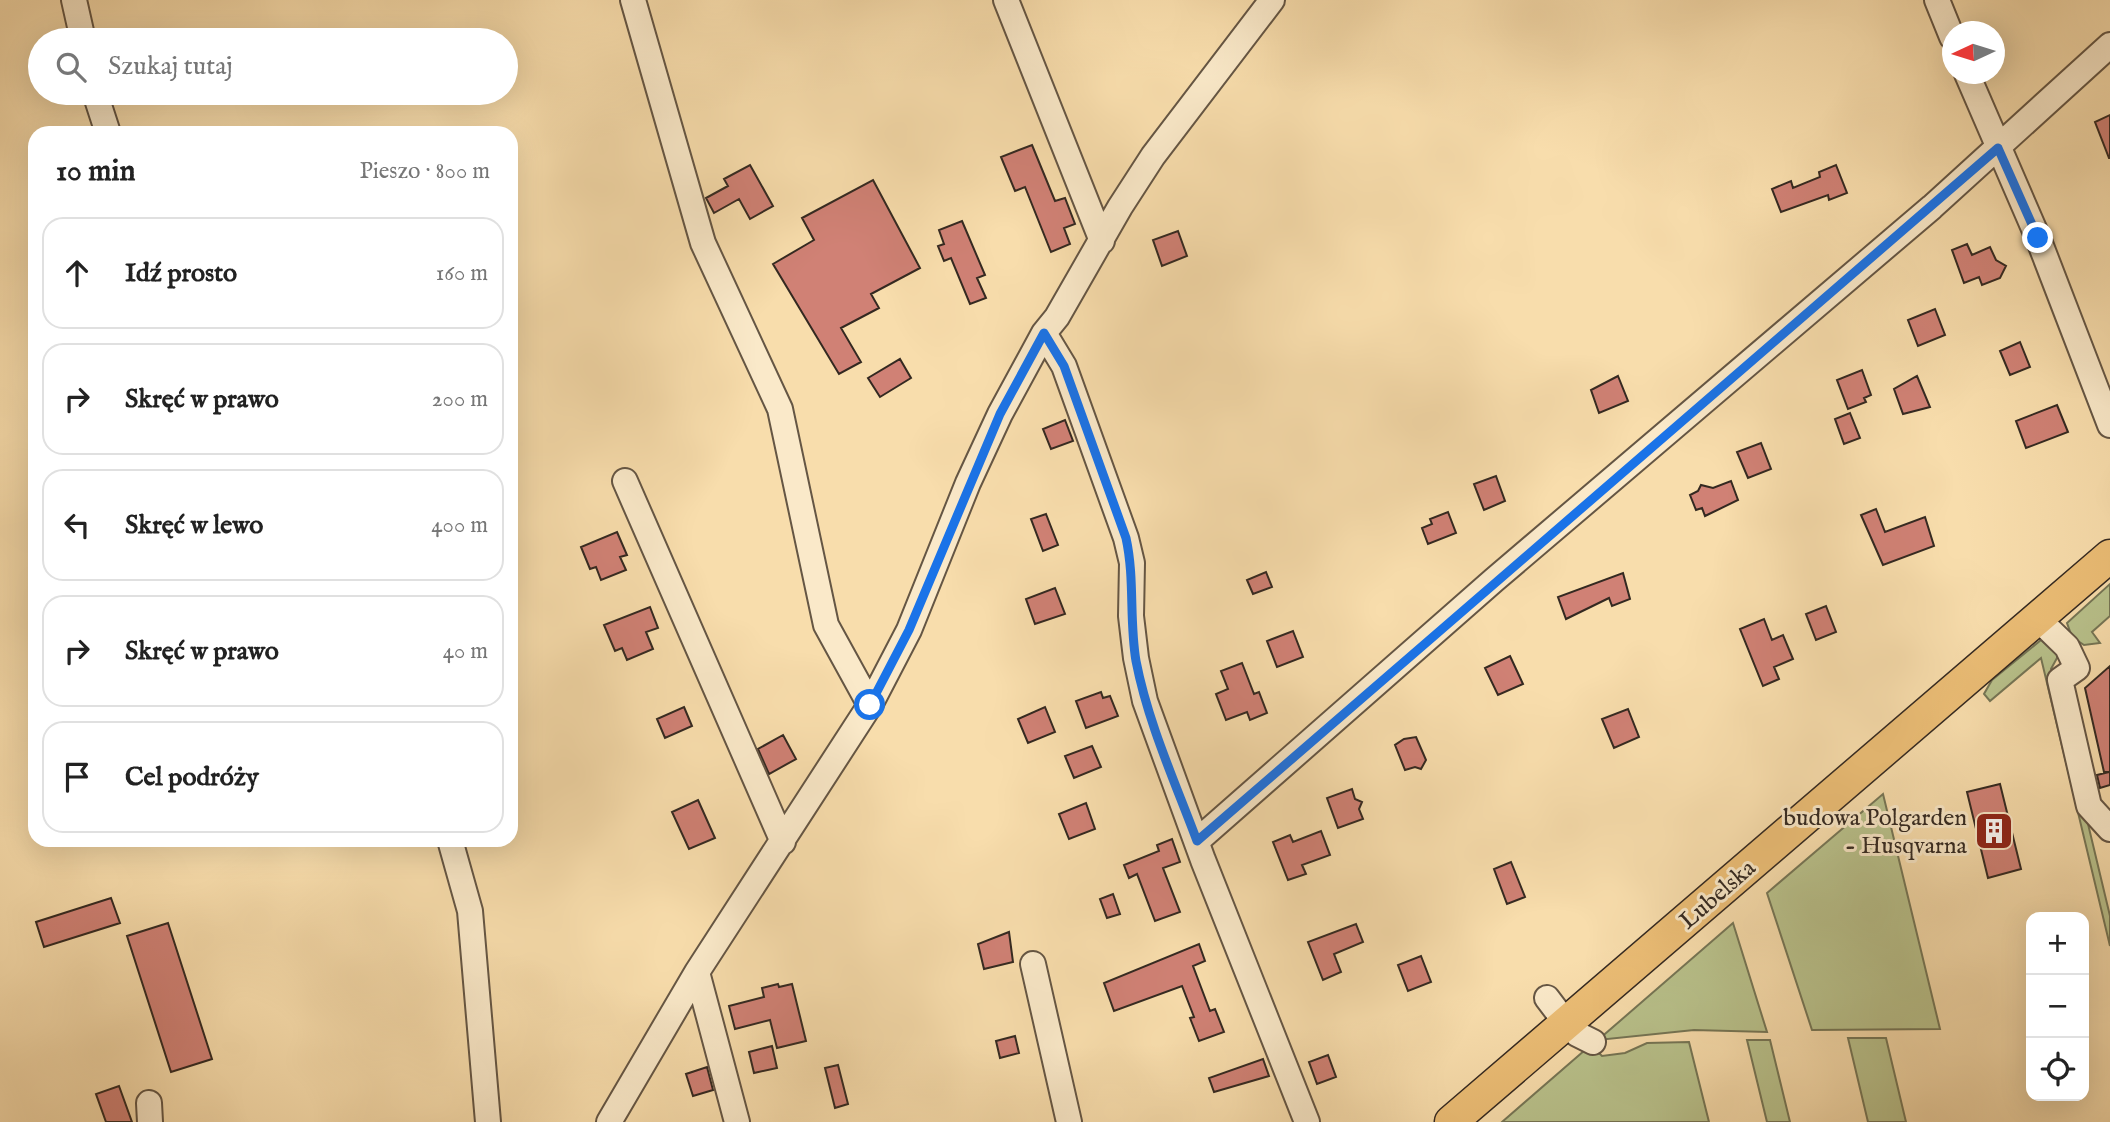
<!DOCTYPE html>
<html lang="pl">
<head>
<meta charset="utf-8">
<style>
	:root { --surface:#fff; --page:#f6f6f6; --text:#222; --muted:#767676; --line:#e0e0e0 }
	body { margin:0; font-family:"IM FELL English",serif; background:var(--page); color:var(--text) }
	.controls { position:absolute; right:21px; bottom:21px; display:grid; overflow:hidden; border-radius:14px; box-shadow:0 7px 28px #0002 }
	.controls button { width:63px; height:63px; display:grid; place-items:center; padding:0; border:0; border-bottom:2px solid var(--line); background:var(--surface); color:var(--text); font:35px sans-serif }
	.compass { position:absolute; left:1942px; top:21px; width:63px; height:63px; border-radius:50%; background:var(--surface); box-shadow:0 7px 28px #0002; rotate:266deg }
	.stop { position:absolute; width:21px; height:21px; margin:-16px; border:5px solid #1a73e8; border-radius:50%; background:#fff }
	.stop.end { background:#1a73e8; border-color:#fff; box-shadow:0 2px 7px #0008 }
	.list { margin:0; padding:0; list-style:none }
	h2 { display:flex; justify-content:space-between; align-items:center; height:91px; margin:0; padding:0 28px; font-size:30px }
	h2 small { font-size:23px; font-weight:400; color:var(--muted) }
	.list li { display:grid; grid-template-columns:46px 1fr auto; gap:21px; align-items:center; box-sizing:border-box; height:112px; margin:0 14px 14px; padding:0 14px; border:2px solid var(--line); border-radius:21px }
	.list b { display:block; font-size:26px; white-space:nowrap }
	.list em { font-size:23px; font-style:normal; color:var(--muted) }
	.icon { flex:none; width:38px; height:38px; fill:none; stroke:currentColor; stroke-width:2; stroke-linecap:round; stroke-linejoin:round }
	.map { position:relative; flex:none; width:2110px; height:1122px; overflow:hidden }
	.search { position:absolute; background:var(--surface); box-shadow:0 7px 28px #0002; left:28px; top:28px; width:490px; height:77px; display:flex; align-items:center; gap:18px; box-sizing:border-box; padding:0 24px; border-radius:38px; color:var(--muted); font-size:26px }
	.panel { position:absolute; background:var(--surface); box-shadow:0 7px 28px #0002; left:28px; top:126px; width:490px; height:721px; border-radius:21px }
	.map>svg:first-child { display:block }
	.green { fill:#b9c28c; stroke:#767656; stroke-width:2 }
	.building { fill:#d08175; stroke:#342921; stroke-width:2 }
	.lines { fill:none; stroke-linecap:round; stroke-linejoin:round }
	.minor-casing { stroke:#655644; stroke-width:28 }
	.major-casing { stroke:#342921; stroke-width:35 }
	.minor { stroke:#fae9c9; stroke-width:24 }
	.major { stroke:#ecbe76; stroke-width:32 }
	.route { stroke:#1a73e8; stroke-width:9 }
	.labels { text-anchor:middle; stroke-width:6; stroke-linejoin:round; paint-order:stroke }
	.poi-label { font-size:24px; fill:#342921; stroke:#fae9c9; text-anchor:end }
	.street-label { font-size:24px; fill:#342921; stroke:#fae9c9 }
</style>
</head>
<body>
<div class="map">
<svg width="2110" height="1122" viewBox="0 0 2110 1122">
	<rect width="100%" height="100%" fill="#f8ddac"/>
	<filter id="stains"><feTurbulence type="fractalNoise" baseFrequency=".00286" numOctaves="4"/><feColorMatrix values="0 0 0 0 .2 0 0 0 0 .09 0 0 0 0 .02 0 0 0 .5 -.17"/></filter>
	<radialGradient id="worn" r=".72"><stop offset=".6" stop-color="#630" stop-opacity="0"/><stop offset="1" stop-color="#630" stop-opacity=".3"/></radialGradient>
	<path class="green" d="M2110,584V616L2092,632L2100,643L2084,645L2072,637L2067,623Z
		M2048,639L2057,648V658L2051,669L2110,916V946L2041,658L1990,701L1984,694L1992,680L2041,640Z
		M1883,794L1940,1029L1812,1030L1767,893Z
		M1733,923L1767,1032L1694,1030L1598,1040Z
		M1848,1038H1886L1906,1122H1868Z
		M1747,1040H1770L1790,1122H1767Z
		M1689,1042L1709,1122H1502L1585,1050H1596L1602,1056L1625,1053L1647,1043Z"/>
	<path class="building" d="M2110,115V158H2109L2095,122Z
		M1032,145L1055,201L1065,198L1075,224L1064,228L1070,244L1051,252L1025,187L1015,191L1001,157Z
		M750,165L773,206L750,219L739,199L714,213L706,198L728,186L724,179Z
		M1836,165L1847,193L1829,200L1828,195L1781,212L1772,189L1791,181L1793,188L1820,177L1819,172Z
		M873,180L920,268L871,294L879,308L841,328L861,362L839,374L773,264L814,240L802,218Z
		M962,221L985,275L977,278L986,298L970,304L951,258L944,261L938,246L944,244L939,230Z
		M1178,231L1187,256L1162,266L1153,240Z
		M1967,244L1972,255L1990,247L1996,260L2006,266L2000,278L1982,285L1979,277L1964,283L1952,250Z
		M1935,309L1945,335L1918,346L1908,320Z
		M2020,342L2030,367L2010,375L2000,351Z
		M900,359L911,378L880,397L868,378Z
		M1862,370L1871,395L1864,398L1866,402L1848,409L1837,380Z
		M1618,376L1628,401L1599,413L1591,390Z
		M1917,376L1930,407L1903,414L1894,389Z
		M2057,405L2068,432L2026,448L2016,421Z
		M1850,413L1860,438L1844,444L1835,419Z
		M1065,420L1073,441L1051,449L1043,429Z
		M1761,443L1771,469L1748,478L1737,452Z
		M1496,476L1505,501L1484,510L1474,484Z
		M1731,481L1738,500L1705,516L1702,508L1696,510L1690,495L1698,491L1701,485L1713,488Z
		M1876,509L1885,532L1925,517L1934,546L1883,565L1861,515Z
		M1448,512L1456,533L1428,544L1422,528L1432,524L1430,519Z
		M1046,514L1058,545L1043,551L1031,519Z
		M617,532L627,555L620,557L626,570L601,580L596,567L590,569L581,547Z
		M1266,572L1272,587L1253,594L1247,580Z
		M1623,573L1630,599L1612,606L1609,598L1566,619L1558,597Z
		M1055,588L1065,614L1035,624L1026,599Z
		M1826,606L1836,632L1816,640L1806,614Z
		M650,607L658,628L646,632L653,649L627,660L622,648L615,651L604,625Z
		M1764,619L1772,640L1783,635L1793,659L1774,667L1779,679L1763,686L1740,629Z
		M1293,631L1303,657L1277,667L1267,641Z
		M1510,656L1523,684L1498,695L1485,668Z
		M1242,663L1254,694L1259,692L1267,713L1250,720L1247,712L1226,720L1216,694L1228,689L1221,671Z
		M2110,666V785L2100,788L2097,775L2109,772H2104L2085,688Z
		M1101,692L1103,698L1110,696L1118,716L1086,728L1076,701Z
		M684,707L692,726L665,738L657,719Z
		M1045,707L1055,732L1028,743L1018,719Z
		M1628,709L1639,737L1614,748L1602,719Z
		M783,735L796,759L769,774L758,749Z
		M1416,737L1426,760L1421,769L1415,767L1405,770L1395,745L1404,739Z
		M1092,746L1101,767L1074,778L1065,756Z
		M2000,784L2021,869L1988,878L1967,792Z
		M1352,789L1355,799L1362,802L1359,809L1363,819L1338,828L1327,798Z
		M698,800L715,838L689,849L672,812Z
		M1086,803L1095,829L1069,839L1059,814Z
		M1321,831L1330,855L1302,865L1306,874L1288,880L1273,842L1290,835L1293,842Z
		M1172,839L1180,862L1163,868L1180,912L1155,921L1137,874L1129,878L1124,865L1159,851L1157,845Z
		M1511,862L1525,897L1507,904L1494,869Z
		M1113,894L1120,914L1107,918L1100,899Z
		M111,898L120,923L44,947L36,922Z
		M168,923L212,1059L171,1072L127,936Z
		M1356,924L1363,942L1334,954L1341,972L1323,980L1308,942Z
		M1009,932L1013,962L984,969L978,944Z
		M1199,944L1205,961L1193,966L1210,1011L1215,1009L1224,1032L1199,1041L1190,1018L1194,1017L1182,986L1114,1011L1104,983Z
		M1421,956L1431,982L1408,991L1398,965Z
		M778,984L779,987L792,984L806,1041L777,1048L770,1020L735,1029L729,1006L764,997L762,988Z
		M1015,1036L1019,1053L1000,1058L996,1041Z
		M772,1046L777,1068L754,1073L749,1052Z
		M1328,1055L1336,1077L1317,1084L1309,1062Z
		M1263,1059L1269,1076L1214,1092L1209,1078Z
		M838,1065L848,1104L835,1108L825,1068Z
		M707,1067L713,1090L693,1096L686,1074Z
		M119,1086L132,1122H106L96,1094Z"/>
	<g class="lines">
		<defs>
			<path id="minor" d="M74,0L83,40
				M633,0L703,243L780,409L826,625L870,705
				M1006,0L1102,241
				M1937,0L1952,37
				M1967,74L2038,238L2110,425
				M95,93L108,133
				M1044,333L1064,366L1126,538L1132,563L1131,616L1136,658L1145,701L1203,860L1307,1122
				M625,481L783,842
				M2037,618L2067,647L2077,668L2060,680L2089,806L2110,829
				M450,840L470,911L488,1122
				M1197,841L1494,580L1932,207L2110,45
				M1033,964L1069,1122
				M697,972L737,1122
				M1547,998L1566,1023
				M1577,1034L1593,1042
				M149,1103L150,1122
				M609,1122L697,972L870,705L909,630L968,483L1000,414L1044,333L1057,317L1120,207L1153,156L1272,0"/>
			<path id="major" d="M1451,1122L2110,556"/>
		</defs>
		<use href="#minor" class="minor-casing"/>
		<use href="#major" class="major-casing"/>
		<use href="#minor" class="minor"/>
		<use href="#major" class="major"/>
	</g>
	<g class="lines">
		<path class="route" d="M870,705L909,630L1000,414L1044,333L1064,366L1126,538C1135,579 1129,620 1136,661C1148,723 1175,782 1197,841L1998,148L2038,238"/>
	</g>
	<defs>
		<symbol id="building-square" viewBox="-11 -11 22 22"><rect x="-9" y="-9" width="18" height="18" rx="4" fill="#8f2418" stroke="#fae9c9"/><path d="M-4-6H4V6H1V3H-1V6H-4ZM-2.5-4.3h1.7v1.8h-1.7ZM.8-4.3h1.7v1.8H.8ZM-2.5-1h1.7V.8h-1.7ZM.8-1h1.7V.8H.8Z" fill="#fff"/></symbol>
	</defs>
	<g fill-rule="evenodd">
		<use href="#building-square" x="1972" y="809" width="44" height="44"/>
	</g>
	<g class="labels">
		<g class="poi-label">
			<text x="1967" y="825">budowa Polgarden<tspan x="1967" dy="28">- Husqvarna</tspan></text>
		</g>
		<g class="street-label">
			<text transform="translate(1717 894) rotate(-41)" y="8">Lubelska</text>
		</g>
	</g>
	<rect width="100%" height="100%" filter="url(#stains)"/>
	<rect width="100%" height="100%" fill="url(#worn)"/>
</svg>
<div class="controls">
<button>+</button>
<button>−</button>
<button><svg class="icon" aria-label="locate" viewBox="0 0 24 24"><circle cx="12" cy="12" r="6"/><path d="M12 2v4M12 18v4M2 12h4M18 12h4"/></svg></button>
</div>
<svg class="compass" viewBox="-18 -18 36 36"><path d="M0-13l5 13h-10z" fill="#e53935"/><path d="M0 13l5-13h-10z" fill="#767676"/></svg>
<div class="stop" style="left:870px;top:705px"></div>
<div class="stop end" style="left:2038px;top:238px"></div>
<div class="search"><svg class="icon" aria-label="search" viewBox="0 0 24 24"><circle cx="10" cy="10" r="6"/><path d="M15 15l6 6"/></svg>Szukaj tutaj</div>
<section class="panel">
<h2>10 min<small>Pieszo · 800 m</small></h2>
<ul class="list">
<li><svg class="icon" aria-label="ahead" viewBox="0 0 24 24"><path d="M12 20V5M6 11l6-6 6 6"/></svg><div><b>Idź prosto</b></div><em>160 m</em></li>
<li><svg class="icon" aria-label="right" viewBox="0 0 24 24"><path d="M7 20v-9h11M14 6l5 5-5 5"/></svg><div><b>Skręć w prawo</b></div><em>200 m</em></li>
<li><svg class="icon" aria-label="left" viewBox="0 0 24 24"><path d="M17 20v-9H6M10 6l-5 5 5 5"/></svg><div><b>Skręć w lewo</b></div><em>400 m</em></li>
<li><svg class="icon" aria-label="right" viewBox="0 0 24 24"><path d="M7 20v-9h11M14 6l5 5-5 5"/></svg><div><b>Skręć w prawo</b></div><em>40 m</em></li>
<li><svg class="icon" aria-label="arrive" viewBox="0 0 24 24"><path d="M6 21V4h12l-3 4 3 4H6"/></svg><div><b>Cel podróży</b></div></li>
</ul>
</section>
</div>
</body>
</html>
